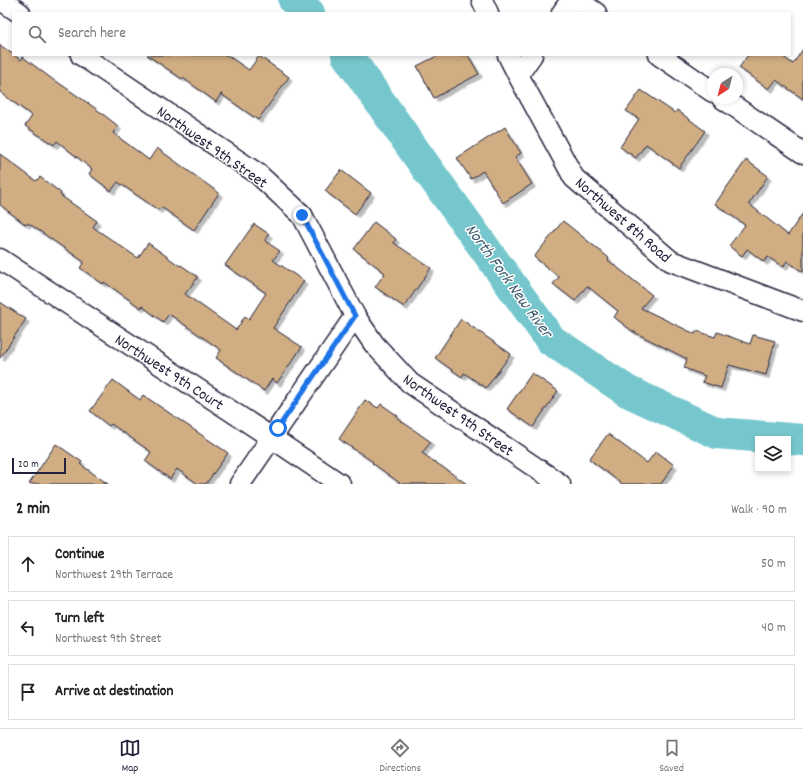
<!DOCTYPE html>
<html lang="en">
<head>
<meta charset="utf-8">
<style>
	:root { --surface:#fff; --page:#f2f2f2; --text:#222; --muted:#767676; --line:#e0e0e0; --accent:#22223b }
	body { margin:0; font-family:Dekko,sans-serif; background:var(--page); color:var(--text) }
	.controls { position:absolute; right:12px; bottom:12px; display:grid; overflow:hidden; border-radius:0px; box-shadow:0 2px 6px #0003 }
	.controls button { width:36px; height:36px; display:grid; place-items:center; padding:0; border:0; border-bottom:1px solid var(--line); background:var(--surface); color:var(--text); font:20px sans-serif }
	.compass { position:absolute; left:707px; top:68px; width:36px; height:36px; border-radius:50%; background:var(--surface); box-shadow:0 2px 6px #0003; rotate:216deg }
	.scale { position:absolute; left:12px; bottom:10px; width:54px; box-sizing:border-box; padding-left:4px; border:2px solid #22223b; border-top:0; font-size:11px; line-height:14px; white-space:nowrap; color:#22223b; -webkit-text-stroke:3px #fff; paint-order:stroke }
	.stop { position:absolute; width:12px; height:12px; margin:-9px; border:3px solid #1a73e8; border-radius:50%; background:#fff }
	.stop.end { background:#1a73e8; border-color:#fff; box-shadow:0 1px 4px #0008 }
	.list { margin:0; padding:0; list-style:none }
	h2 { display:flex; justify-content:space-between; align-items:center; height:52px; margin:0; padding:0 16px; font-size:17px }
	h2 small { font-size:13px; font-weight:400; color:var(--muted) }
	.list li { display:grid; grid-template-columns:26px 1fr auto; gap:12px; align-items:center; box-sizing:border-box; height:56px; margin:0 8px 8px; padding:0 8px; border:1px solid var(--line); border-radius:0px }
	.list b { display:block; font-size:15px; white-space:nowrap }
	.list p { margin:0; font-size:13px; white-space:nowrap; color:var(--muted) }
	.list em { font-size:13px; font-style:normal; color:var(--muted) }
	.icon { flex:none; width:22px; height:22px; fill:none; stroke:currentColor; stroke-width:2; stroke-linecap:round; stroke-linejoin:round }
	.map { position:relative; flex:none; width:803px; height:484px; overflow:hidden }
	.search { position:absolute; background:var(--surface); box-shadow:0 2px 6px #0003; left:12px; right:12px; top:12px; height:44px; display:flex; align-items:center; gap:10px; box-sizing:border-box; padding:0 14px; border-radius:0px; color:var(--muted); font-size:15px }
	.sheet { height:244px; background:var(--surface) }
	nav { display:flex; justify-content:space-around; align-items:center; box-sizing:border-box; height:56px; border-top:1px solid var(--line); background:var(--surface); font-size:11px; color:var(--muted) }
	nav a { display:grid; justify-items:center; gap:2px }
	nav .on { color:var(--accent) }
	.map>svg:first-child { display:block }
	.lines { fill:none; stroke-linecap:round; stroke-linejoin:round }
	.river { stroke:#76c7cd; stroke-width:32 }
	.building { fill:#d1ad83; stroke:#22223b; filter:url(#shadow) }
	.minor-casing { stroke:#22223b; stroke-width:23 }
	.minor { stroke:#fff; stroke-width:20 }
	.route { stroke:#1a73e8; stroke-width:5 }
	.labels { text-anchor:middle; stroke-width:3; stroke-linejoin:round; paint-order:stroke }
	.street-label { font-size:16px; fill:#22223b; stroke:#fff }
	.water-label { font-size:17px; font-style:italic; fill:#3f5c6e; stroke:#fff }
</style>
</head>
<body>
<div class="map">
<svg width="803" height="484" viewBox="0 0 803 484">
	<defs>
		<filter id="shadow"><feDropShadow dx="3.5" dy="3.5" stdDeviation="0" flood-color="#0004"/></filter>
	</defs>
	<rect width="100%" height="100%" fill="#fff"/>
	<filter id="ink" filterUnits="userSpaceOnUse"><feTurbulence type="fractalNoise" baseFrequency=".025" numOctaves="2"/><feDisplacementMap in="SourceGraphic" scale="8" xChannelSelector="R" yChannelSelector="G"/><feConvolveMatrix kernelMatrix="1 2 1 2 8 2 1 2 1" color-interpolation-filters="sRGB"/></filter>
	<g filter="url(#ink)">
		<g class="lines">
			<path class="river" d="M294,0L309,13
				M347,55L428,170L551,340L627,391L717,433L803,440"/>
		</g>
		<path class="building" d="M0,45L21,60L23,57L56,82V81L95,108L118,126L113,133L149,160L157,148L219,193L194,230L161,207L158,210L118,182L111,191L89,174L92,169L57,141L54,145L25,126L32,116L0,92Z
			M803,49V99L776,80L769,89L739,68L748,55H781L793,64Z
			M147,55H227L249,70L259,56L289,77L258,120L221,94L216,102L183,78L182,79Z
			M439,55H468L479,74L434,98L417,66Z
			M641,90L675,113L677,110L705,131L679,168L646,144L636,158L620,147L639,119L626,111Z
			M505,127L521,153L515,157L532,184L503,203L483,171L471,179L457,158Z
			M0,154L36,181L40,177L61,193L60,195L97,221L93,227L138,258L148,243L180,266L181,265L198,277L185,294L236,330L245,316L249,319L266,293L225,265L254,224L269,234L265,241L280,251L273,260L304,281L273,328L302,347L277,383L272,379L264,391L216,358L221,350L169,314L163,322L142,306L141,308L104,282L103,284L80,268L84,262L28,223L26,225L0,205Z
			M746,160L768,176L749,204L788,235L803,213V272L787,261L783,267L768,257L764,262L747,249L742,256L729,246L745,225L715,204Z
			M341,170L371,193L355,214L325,191Z
			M563,221L609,258L608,260L652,295L641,308L695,334L697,331L715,337L717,332L750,344L753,335L775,341L766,375L729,365L721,388L702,382L705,376L684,368L687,359L632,331L614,317L618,311L587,286L575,301L553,284L559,277L534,257Z
			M374,222L396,239L394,243L431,268L404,307L375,287L385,273L354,249Z
			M0,302L26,319L0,358Z
			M461,319L511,354L486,388L464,373L462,377L435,358Z
			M532,373L558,391L533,427L507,409Z
			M113,380L140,400L143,395L228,453L206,484H198L177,469L170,479L145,461L151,452L111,424L109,426L90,411Z
			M365,400L378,408L381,404L398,416L397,418L431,442L422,453L467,484H401L372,463L373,462L339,439Z
			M608,434L647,463L656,451L674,465L661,484H622L589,459Z
			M56,444L82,462L80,464L108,484H29Z"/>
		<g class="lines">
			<defs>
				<path id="minor" d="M1,0L20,13
					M482,0L488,13
					M577,0L596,13
					M562,13L571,0
					M81,55L258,174L302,215L355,316L374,344L410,383L560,484
					M508,55L518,75L574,178L671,261L803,311
					M659,55L713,92
					M518,75L532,55
					M722,98L803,153
					M0,259L272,438L340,484
					M240,484L355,316"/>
			</defs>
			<use href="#minor" class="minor-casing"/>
			<use href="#minor" class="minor"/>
		</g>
	</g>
	<g class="lines" filter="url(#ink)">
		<path class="route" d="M278,428L355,316L302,215"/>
	</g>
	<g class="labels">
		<g class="street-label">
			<text transform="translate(213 146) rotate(35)" y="6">Northwest 9th Street</text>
			<text transform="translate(624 219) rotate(41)" y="6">Northwest 8th Road</text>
			<text transform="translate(170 371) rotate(33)" y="6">Northwest 9th Court</text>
			<text transform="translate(459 414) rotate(35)" y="6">Northwest 9th Street</text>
		</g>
		<g class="water-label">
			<text transform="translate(510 280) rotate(54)" y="6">North Fork New River</text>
		</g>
	</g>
</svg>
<div class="controls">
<button><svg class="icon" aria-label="layers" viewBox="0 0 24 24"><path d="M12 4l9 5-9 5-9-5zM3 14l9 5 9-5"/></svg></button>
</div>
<svg class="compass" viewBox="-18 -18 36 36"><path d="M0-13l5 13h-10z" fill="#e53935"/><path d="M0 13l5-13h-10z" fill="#767676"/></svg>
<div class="scale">20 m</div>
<div class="stop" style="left:278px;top:428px"></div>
<div class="stop end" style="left:302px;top:215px"></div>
<div class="search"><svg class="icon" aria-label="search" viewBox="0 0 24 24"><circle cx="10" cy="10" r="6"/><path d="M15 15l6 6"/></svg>Search here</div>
</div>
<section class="sheet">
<h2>2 min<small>Walk · 90 m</small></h2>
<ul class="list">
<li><svg class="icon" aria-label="ahead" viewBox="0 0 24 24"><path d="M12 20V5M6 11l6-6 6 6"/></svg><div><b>Continue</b><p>Northwest 29th Terrace</p></div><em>50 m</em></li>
<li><svg class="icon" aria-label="left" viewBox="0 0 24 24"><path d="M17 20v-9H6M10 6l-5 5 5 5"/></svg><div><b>Turn left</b><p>Northwest 9th Street</p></div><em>40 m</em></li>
<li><svg class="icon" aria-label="arrive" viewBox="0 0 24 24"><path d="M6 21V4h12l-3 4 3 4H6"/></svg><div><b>Arrive at destination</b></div></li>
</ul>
</section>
<nav>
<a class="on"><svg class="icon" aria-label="map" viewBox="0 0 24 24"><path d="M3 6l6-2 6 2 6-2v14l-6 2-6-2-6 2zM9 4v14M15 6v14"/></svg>Map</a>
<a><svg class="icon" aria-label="directions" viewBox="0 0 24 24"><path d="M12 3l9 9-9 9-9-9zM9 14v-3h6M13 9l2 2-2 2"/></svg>Directions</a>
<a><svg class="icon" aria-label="saved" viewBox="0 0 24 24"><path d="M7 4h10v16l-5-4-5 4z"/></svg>Saved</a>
</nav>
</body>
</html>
